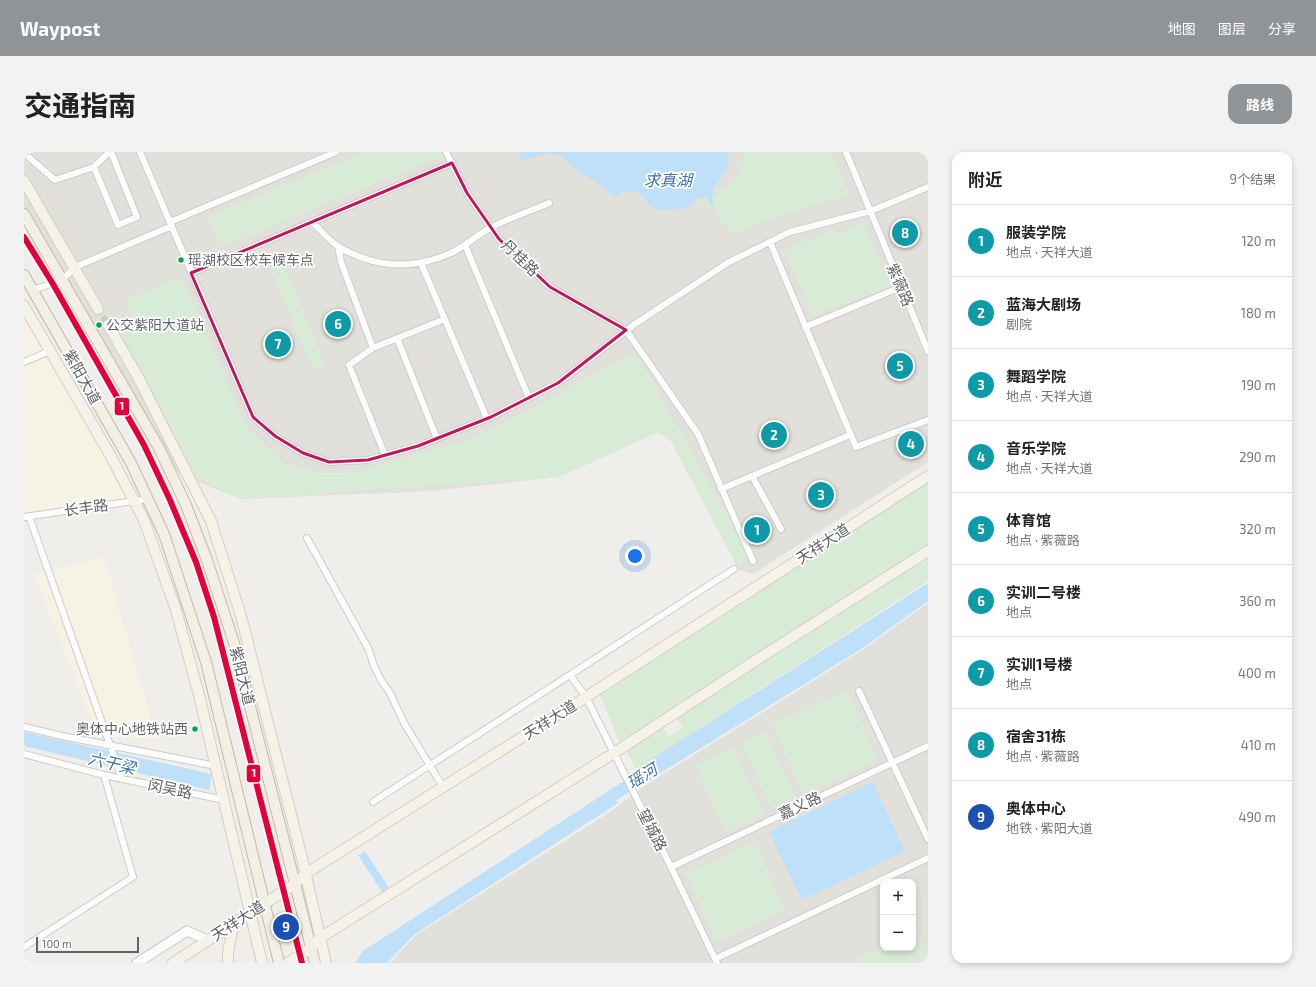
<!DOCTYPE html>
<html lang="zh">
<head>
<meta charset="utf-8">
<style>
	:root { --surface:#fff; --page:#f2f2f2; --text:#222; --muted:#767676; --line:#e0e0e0; --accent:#919496 }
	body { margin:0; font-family:"Exo 2","Noto Sans SC",sans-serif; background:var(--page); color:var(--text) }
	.controls { position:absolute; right:12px; bottom:12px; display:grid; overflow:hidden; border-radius:8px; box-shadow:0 2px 6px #0003 }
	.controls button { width:36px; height:36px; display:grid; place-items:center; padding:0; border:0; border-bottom:1px solid var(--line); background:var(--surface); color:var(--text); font:20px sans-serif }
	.scale { position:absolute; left:12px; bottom:10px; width:103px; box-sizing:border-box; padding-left:4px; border:2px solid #5f6368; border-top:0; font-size:11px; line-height:14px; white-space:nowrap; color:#5f6368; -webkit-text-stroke:3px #fff; paint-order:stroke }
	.you { position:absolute; left:611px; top:404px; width:14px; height:14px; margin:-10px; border:3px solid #fff; border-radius:50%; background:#1a73e8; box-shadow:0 0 0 6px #1a73e833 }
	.badge { display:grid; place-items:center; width:26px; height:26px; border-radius:50%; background:var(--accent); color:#fff; font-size:13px; font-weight:700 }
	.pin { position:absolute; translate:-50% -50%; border:2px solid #fff; box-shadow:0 1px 4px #0006 }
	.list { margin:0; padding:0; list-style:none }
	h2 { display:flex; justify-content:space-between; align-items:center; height:52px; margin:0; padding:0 16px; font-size:17px }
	h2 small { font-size:13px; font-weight:400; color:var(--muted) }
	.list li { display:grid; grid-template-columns:26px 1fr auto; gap:12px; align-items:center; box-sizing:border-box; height:72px; padding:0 16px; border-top:1px solid var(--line) }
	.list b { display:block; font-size:15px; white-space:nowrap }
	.list p { margin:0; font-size:13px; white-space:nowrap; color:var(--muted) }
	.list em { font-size:13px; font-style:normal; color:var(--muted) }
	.map { position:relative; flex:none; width:904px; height:811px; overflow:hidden; border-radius:12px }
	header { display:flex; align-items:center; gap:24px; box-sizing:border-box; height:56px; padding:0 20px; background:var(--accent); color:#fff }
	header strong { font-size:19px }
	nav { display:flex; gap:22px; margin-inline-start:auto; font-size:14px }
	.intro { display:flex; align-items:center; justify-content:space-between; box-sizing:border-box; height:96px; padding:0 24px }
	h1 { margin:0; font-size:28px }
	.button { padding:10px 18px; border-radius:12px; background:var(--accent); color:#fff; font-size:14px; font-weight:700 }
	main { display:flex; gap:24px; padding:0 24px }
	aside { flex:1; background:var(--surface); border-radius:12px; box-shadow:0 2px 6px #0003 }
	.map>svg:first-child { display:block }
	.commercial { fill:#f7f3e4 }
	.education { fill:#e2e0da; fill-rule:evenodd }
	.green { fill:#d8ebd6 }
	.water { fill:#bfe0f9 }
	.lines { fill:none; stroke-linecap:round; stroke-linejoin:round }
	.river { stroke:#bfe0f9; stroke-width:12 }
	.minor-tunnel { stroke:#cbcbca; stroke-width:6; stroke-dasharray:6 3; stroke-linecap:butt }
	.minor-casing { stroke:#cbcccc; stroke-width:8 }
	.secondary-casing { stroke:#cacacb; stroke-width:11 }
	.primary-casing { stroke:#d7ceb8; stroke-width:12 }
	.trunk-casing { stroke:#c8b996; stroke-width:12 }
	.minor { stroke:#fdfcfc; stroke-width:6 }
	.secondary { stroke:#fdfcfc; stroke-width:9 }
	.primary { stroke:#f4f2e9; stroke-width:10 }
	.trunk { stroke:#f2f0e6; stroke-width:10 }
	.metro-1-casing { stroke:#fff; stroke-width:9 }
	.metro-1 { stroke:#e60039; stroke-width:6 }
	.marked { fill:none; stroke:#c2185b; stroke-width:3; stroke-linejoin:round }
	.bus-dot { fill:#00a651; stroke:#fff; stroke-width:1.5 }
	.labels { text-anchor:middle; stroke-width:3.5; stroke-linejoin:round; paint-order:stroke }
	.bus-label { font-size:14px; fill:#5f6368; stroke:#fff; text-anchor:start }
	.street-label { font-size:15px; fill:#5f6368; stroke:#fff }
	.water-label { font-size:16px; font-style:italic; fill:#4174aa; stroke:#fff }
	.line-badge { stroke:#fff; stroke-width:1.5 }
	.badge-label { font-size:11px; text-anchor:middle; font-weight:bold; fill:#fff }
</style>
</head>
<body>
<header>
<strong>Waypost</strong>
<nav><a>地图</a><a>图层</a><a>分享</a></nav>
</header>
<div class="intro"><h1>交通指南</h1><a class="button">路线</a></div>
<main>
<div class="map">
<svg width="904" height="811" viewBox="0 0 904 811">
	<rect width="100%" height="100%" fill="#efeeea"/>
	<path class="commercial" d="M0,164L20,199L0,207Z
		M25,204L105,346L0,360V214Z
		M80,405L133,587L73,585L10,421Z"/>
	<path class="education" d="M0,0H904V310L729,422L715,418L647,289L634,280L535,325L406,339L216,347L155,322L0,61Z
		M904,451V811H366L392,783L583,662L625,631L837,499ZM859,730H889V796H859Z"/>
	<path class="green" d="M341,0H417L418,4L196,96L183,65Z
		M721,0H808L825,43C785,54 745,66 707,83L690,56L682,58L678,49L691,45L697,36L701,38L716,19Z
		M839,70L868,135L835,149L834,146L789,165L760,98L808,78L810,83Z
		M259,108L301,213L289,218L245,113Z
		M158,125L222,275L261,311L297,321H325L451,286L611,200L726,403L715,418L647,289L634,280L535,325L216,347L159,319L82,183L81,177L108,165L101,148Z
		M904,329V394L596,592L576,543Z
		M904,405V429L612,617L602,599L638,574L645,584L659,576L653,566Z
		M822,538L855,608L780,643L748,573Z
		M742,580L773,646L748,657L717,592Z
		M710,595L741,663L702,681L671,613Z
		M731,690L761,759L692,790L662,721Z
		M892,778L899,792L904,795V811H824L859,794V796H889V779Z"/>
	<path class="water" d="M496,0H703L704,13L700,21L689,38L688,47L690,56L688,55L682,45C676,44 668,49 666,55L662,56C654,57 637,59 631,57C623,55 624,48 619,44C611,37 601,38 593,44H589L571,29L556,21L536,3L522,2L501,7L495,11Z
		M904,431V449L837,497L622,630L612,617Z
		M0,580L188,622L185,638L0,594Z
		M849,630L881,699L778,748L745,680Z
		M586,638L594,651L391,782L363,811H331L339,799Z
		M341,699L367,739L360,743L334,703Z"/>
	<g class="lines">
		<path class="river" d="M575,652L630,617"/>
		<path class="minor-tunnel" d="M74,157L84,173"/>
		<defs>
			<path id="minor" d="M116,0L229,265L251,284L279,301L305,310L344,308L394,294L467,265L534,231L611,172L705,110L766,80L847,59L904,35
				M422,0L443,41L475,87L526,135L602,178L674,282L729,409
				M822,0L904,199
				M0,1L31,28L70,15L85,0
				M70,15L94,73L113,65L87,0
				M146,70L312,0
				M288,70C297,78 305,89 315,95C351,116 389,118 427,101C442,94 454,82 468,75C486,66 506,59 525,51
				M746,90L832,295L904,268
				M441,93L505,246
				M314,94L317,110L349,196L421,167
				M397,111L463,267
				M167,121L428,11
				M7,133L12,137L38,128L51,115L148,74
				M781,175L877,135
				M373,186L413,287
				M349,196L325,213L361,303
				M0,210L26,199
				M728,324L757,377
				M697,337L826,283
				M5,364L98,627
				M0,365L124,347
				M283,386L345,498L350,514L357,528L366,541L380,571L419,635
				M546,523L562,545L647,715L693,811
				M835,539L904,687
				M0,575L38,584L192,614
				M0,602L80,623L200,648
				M349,650L710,417
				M647,715L904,594
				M0,795L109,725L80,623
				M691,807L904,706"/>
			<path id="secondary" d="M113,811L163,779L184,788"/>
			<path id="primary" d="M0,29L74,157
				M0,154L85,301L120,368L152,458L175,543L238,811
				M84,173L114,225L187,369L217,464L278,706L302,811
				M149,811L271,732L281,722L562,545L904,324
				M204,811V801L209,773
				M264,811L287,796L296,786L590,601L737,505L904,399"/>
			<path id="trunk" d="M0,62L135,296L162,353L183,408L210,491L291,811
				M0,123L107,311L140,382L182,510L255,811"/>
		</defs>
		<use href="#minor" class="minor-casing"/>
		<use href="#secondary" class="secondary-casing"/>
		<use href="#primary" class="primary-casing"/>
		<use href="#trunk" class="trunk-casing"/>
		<use href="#minor" class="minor"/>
		<use href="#secondary" class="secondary"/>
		<use href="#primary" class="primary"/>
		<use href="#trunk" class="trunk"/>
		<defs>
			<path id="metro-1" d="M0,85L29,132L120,293L146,348L172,410L190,465L278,811"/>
		</defs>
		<use href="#metro-1" class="metro-1-casing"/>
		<use href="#metro-1" class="metro-1"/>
	</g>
	<path class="marked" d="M428,11L443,41L475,87L526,135L602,178L534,231L467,265L394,294L344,308L305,310L279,301L251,284L229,265L167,121Z"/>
	<g class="bus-dot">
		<circle cx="157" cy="108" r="3.5"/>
		<circle cx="75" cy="173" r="3.5"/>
		<circle cx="171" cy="577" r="3.5"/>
	</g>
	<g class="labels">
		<g class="bus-label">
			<text x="164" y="113">瑶湖校区校车候车点</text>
			<text x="82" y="178">公交紫阳大道站</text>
			<text x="164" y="582" text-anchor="end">奥体中心地铁站西</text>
		</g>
		<g class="street-label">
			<text transform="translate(496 106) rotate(44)" y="5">丹桂路</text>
			<text transform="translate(876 133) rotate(67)" y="5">紫薇路</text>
			<text transform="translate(58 225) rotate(61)" y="5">紫阳大道</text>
			<text transform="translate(62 356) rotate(-8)" y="5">长丰路</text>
			<text transform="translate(799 392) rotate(-33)" y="5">天祥大道</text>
			<text transform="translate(218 524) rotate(76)" y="5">紫阳大道</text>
			<text transform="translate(526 568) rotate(-32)" y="5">天祥大道</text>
			<text transform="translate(146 637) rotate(12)" y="5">闵吴路</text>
			<text transform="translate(776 654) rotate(-25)" y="5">嘉义路</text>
			<text transform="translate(628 678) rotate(63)" y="5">望城路</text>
			<text transform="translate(214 769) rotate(-33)" y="5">天祥大道</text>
		</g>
		<g class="water-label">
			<text x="644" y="34">求真湖</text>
			<text transform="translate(88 611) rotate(13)" y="6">六干梁</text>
			<text transform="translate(618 624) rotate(-32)" y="6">瑶河</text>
		</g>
	</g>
	<g class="line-badge">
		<rect x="90" y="245" width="16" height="19" rx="4" fill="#e60039"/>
		<rect x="222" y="612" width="15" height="19" rx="4" fill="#e60039"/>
	</g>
	<g class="badge-label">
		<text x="98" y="258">1</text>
		<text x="230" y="625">1</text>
	</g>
</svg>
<div class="controls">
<button>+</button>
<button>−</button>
</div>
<div class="scale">100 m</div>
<div class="you"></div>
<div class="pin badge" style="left:733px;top:378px;background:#0f9aa8">1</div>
<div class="pin badge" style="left:750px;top:283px;background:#0f9aa8">2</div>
<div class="pin badge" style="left:797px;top:343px;background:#0f9aa8">3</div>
<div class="pin badge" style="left:887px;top:292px;background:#0f9aa8">4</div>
<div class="pin badge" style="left:876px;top:214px;background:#0f9aa8">5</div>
<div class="pin badge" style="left:314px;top:172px;background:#0f9aa8">6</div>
<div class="pin badge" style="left:254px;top:192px;background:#0f9aa8">7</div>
<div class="pin badge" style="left:881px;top:81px;background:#0f9aa8">8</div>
<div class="pin badge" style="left:262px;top:775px;background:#1a4fb4">9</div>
</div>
<aside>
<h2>附近<small>9个结果</small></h2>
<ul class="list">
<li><span class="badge" style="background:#0f9aa8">1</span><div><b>服装学院</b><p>地点 · 天祥大道</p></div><em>120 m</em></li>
<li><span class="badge" style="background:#0f9aa8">2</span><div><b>蓝海大剧场</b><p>剧院</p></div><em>180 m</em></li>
<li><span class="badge" style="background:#0f9aa8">3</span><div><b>舞蹈学院</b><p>地点 · 天祥大道</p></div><em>190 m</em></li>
<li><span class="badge" style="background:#0f9aa8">4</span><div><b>音乐学院</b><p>地点 · 天祥大道</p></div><em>290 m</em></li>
<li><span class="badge" style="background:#0f9aa8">5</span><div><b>体育馆</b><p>地点 · 紫薇路</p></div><em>320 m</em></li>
<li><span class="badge" style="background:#0f9aa8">6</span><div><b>实训二号楼</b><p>地点</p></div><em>360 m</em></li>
<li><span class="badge" style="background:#0f9aa8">7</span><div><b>实训1号楼</b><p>地点</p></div><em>400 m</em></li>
<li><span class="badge" style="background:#0f9aa8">8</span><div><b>宿舍31栋</b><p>地点 · 紫薇路</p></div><em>410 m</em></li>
<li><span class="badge" style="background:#1a4fb4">9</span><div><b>奥体中心</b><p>地铁 · 紫阳大道</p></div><em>490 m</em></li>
</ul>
</aside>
</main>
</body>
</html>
